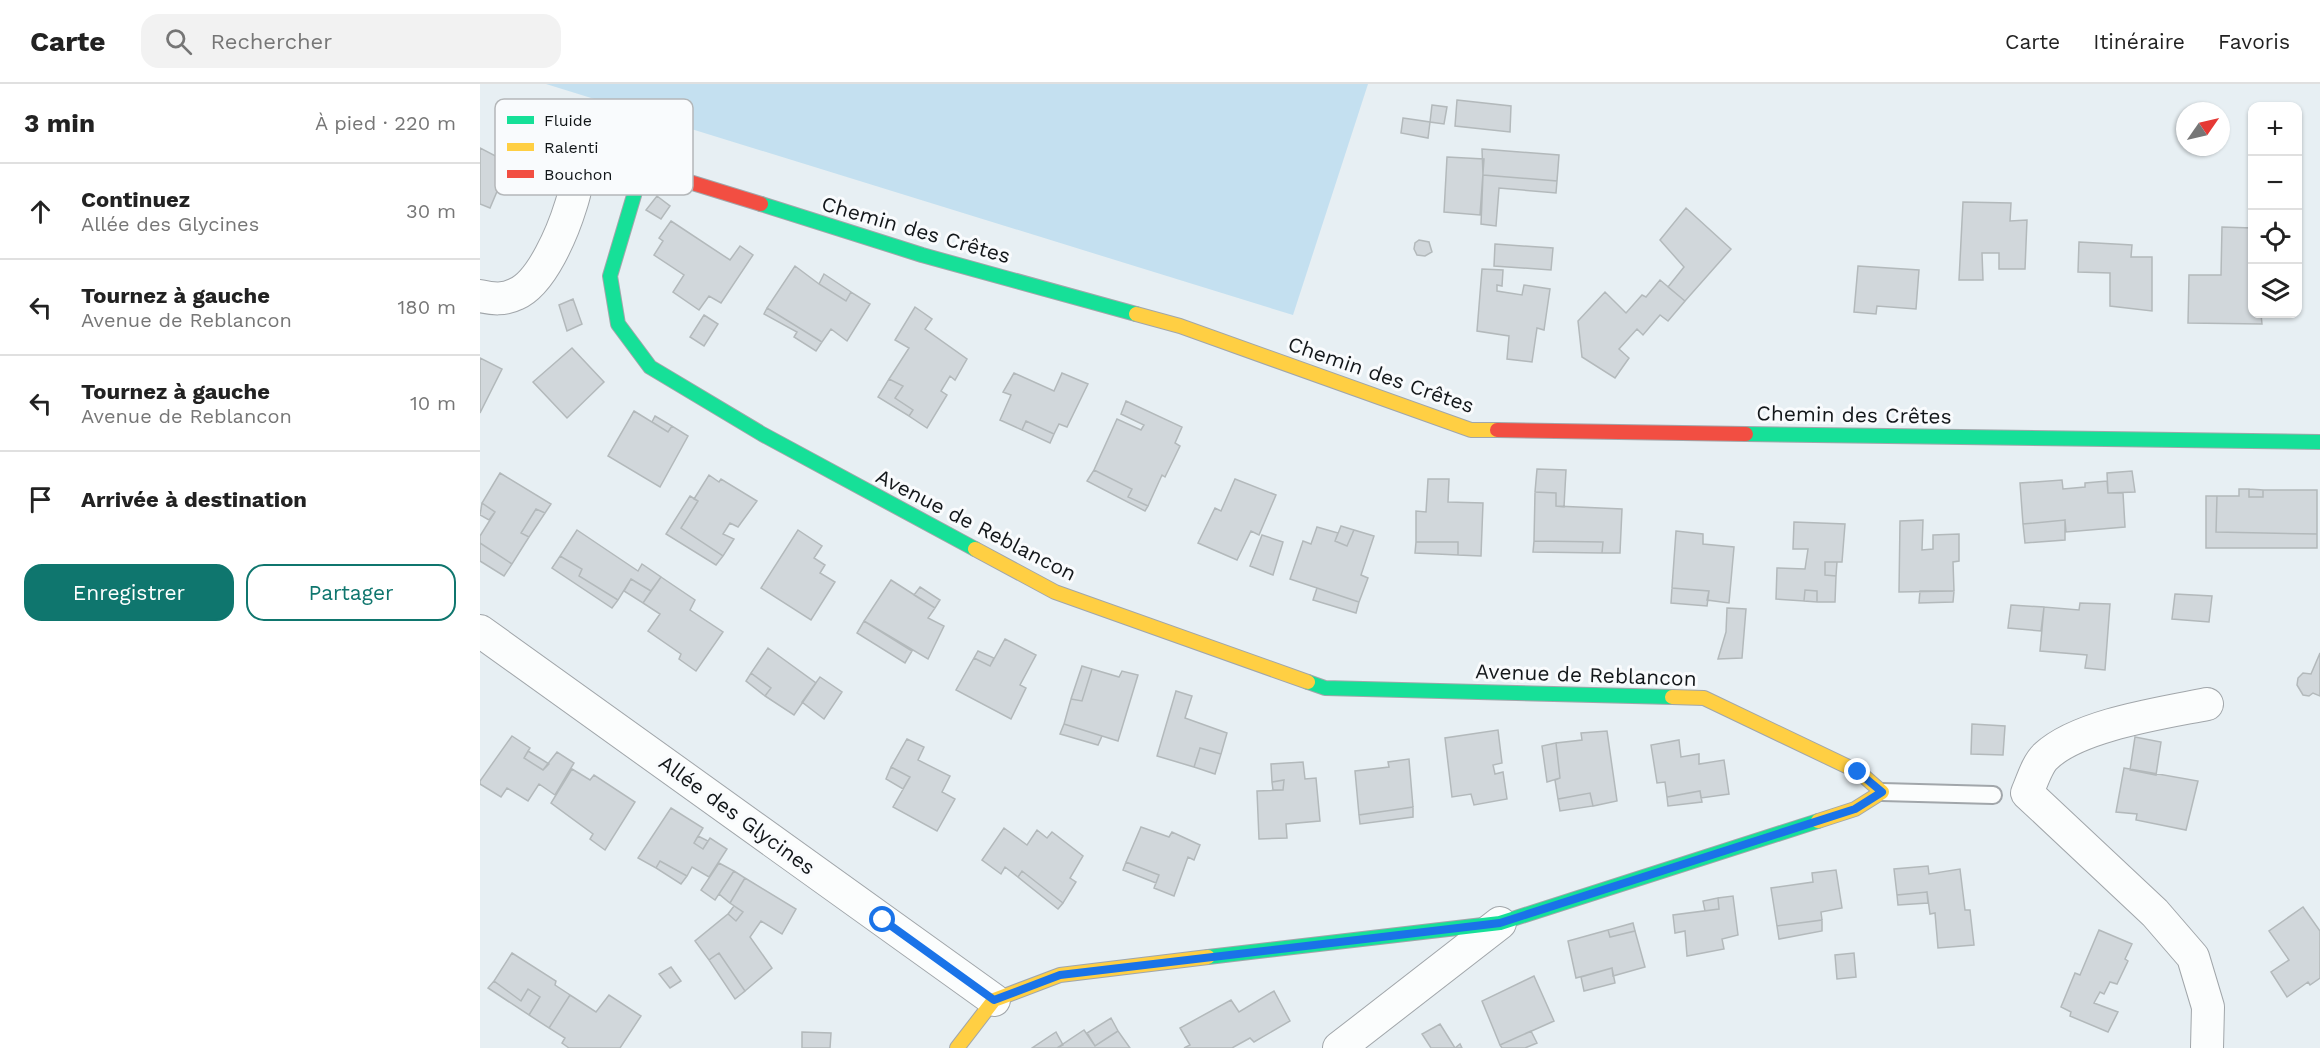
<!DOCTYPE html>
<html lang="fr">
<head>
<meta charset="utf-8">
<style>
	:root { --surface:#fff; --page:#f2f2f2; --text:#222; --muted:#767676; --line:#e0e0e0; --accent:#0f766e }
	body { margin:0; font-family:"Work Sans",sans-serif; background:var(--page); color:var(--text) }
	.controls { position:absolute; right:18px; top:18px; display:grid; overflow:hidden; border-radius:12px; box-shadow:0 2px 4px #0004 }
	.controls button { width:54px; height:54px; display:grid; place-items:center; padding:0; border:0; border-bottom:2px solid var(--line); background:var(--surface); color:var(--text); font:30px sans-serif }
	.compass { position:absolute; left:1696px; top:18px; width:54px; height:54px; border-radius:50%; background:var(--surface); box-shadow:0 2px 4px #0004; rotate:56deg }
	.stop { position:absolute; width:18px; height:18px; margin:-14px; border:4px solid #1a73e8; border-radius:50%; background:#fff }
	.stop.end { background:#1a73e8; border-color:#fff; box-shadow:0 2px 6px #0008 }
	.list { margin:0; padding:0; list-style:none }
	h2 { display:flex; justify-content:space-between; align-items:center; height:78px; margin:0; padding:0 24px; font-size:26px }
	h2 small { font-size:20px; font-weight:400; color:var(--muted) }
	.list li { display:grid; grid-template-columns:39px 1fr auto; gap:18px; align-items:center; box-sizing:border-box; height:96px; padding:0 24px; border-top:2px solid var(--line) }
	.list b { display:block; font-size:22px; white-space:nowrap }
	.list p { margin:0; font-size:20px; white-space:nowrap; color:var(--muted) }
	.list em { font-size:20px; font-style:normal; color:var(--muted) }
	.actions { display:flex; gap:12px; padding:18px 24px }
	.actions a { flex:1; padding:14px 0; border:2px solid var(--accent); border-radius:18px; text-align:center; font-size:21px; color:var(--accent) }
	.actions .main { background:var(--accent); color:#fff }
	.icon { flex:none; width:33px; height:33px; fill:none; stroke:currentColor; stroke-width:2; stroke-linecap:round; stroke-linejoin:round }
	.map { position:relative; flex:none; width:1840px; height:964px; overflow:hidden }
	header { display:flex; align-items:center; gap:36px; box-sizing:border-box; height:84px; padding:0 30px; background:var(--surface); border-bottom:2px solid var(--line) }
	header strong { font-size:28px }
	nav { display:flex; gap:33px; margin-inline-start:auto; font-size:21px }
	.search { width:420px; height:54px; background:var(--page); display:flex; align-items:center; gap:15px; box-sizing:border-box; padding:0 21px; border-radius:18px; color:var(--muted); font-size:22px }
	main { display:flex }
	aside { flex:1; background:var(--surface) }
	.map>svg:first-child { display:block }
	.green { fill:#c4e0f0 }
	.building { fill:#d1d7db; stroke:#b3b9bb; stroke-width:1.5 }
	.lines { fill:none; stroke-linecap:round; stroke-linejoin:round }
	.lane-casing { stroke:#a1a6aa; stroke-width:20 }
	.street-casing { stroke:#a1a6aa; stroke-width:34 }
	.fast-casing { stroke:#a1a6aa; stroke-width:16 }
	.slow-casing { stroke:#a1a6aa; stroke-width:16 }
	.jam-casing { stroke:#a1a6aa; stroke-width:16 }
	.lane { stroke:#fbfdfd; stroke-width:16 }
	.street { stroke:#fbfdfd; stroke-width:32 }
	.fast { stroke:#16e098; stroke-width:14 }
	.slow { stroke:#ffcf43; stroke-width:14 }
	.jam { stroke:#f24e42; stroke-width:14 }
	.route { stroke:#1a73e8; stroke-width:8 }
	.labels { text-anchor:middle; stroke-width:6; stroke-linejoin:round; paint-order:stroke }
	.street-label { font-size:21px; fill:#13171a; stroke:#f9fbfd }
	.key { fill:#f9fbfd; stroke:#b4b7b9; stroke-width:1.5 }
	.key-label { font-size:16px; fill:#13171a }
</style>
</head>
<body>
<header>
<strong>Carte</strong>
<div class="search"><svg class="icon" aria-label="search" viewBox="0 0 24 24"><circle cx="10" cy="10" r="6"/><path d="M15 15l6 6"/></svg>Rechercher</div>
<nav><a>Carte</a><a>Itinéraire</a><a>Favoris</a></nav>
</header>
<main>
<aside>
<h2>3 min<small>À pied · 220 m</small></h2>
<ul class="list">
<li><svg class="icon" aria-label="ahead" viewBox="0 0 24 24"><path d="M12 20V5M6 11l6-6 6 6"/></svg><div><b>Continuez</b><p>Allée des Glycines</p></div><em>30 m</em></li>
<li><svg class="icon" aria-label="left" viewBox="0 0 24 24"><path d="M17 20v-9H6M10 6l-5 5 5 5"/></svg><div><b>Tournez à gauche</b><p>Avenue de Reblancon</p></div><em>180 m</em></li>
<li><svg class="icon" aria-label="left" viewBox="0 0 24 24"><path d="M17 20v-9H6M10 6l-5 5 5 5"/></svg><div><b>Tournez à gauche</b><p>Avenue de Reblancon</p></div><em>10 m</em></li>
<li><svg class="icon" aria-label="arrive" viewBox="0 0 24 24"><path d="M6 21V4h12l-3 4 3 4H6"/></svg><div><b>Arrivée à destination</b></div></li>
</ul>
<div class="actions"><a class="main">Enregistrer</a><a>Partager</a></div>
</aside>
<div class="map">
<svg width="1840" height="964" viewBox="0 0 1840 964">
	<rect width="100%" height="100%" fill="#e7eff3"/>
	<path class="green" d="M66,0H888L813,231Z"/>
	<path class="building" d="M977,16L1031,22L1030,48L975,42Z
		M952,21L967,23L964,40L950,38Z
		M923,34L950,38L948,54L921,49Z
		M0,64L29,79L10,124L0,120Z
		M1002,65L1079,71L1077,97L1003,91Z
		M967,73L1004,75L1000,131L964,128Z
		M1003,91L1077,97L1076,109L1019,104L1016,142L1001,140Z
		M177,112L190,122L181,135L166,126Z
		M1483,118L1531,119L1530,137L1547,136L1545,185H1519V169H1502L1503,196H1479Z
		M1206,124L1251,165L1205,217L1188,203L1204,183L1180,156Z
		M191,137L250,176L260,162L273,171L241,219L229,212L219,226L193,208L204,191L174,171L183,157L179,154Z
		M1742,143L1772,144V230H1781L1782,240L1708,239L1709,191H1741Z
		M939,156L949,158L952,168L945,172L937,171L934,165L935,159Z
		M1599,158L1652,161L1651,173H1672V227L1630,222V189L1598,188Z
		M1015,160L1073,164L1071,186L1014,182Z
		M315,182L339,200L366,217L371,208L390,220L367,257L351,245L342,258L287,224Z
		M1378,182L1439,186L1436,225L1397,222L1396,230L1374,228Z
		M1002,185L1023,186L1022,202L1017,201V207L1042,211L1044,201L1070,205L1064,246L1057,244L1052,278L1027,275L1029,252L997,247Z
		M344,190L371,208L366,217L339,200Z
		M1180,196L1205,217L1188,237L1180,231L1163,251L1157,245L1139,265L1149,274L1135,294L1102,273L1098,237L1125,208L1146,229L1162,211L1166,213Z
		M93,215L102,240L87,247L79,221Z
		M435,223L452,235L445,245L487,275L475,296L470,292L461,307L467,311L447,344L429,332L433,326L415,314L423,302L409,295L429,264L415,256Z
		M287,224L342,258L336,267L314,253L317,248L284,230Z
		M224,231L238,240L224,262L210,253Z
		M92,264L124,298L87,334L53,298Z
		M0,274L22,285L0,329Z
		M534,289L574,307L582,289L608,300L587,343L579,340L574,350L546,337L542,346L520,336L531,311L523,308Z
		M409,295L423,302L415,314L433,326L429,332L398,313Z
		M646,317L702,343L695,359L700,362L685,393L682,391L668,422L648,413L652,405L614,386L637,335L661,346L664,341L641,330Z
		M154,327L188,348L192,342L208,352L180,403L128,372Z
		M175,332L192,342L188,348L172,338Z
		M546,337L574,350L570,359L542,346Z
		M1057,385L1086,386L1084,423L1076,422V409L1055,408Z
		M614,386L652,405L648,413L668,422L665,427L607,397Z
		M1652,387L1655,408L1628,409L1627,389Z
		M20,389L71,420L65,429L56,425L41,449L49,453L32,480L0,459V452L15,428L2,419Z
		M229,391L239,398L241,395L277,417L258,443L250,439L243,450L254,455L243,472L201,444L218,417L214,415Z
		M755,395L796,411L779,451L771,447L757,476L718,459L735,424L741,427Z
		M948,395H969L968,418L1003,419L1001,472L978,471V458H936V427L946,428Z
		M1582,396L1583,405L1605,403V399L1627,397L1628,409H1643L1645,443L1586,448L1585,436L1543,440L1540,399Z
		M1759,405H1769V413H1783V406H1837V450L1736,448L1737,412H1759Z
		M1769,405L1783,406V413H1769Z
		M1055,408L1076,409V422L1142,425L1140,469H1122L1123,458L1054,457Z
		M210,412L218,417L201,444L243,472L236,481L186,450Z
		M1726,412H1737L1736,448L1837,450V464H1726Z
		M2,419L15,428L9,436L0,431Z
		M56,425L65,429L49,453L41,449Z
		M1443,436L1442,466L1453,465V451L1479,450V477L1473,478L1474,507L1419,508L1420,437Z
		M1585,436V456L1545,459L1543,440Z
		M1314,438L1365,440L1362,478H1345V491L1356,492L1355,518H1337V507L1325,506L1324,517L1296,515L1297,484L1325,485L1328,465H1313Z
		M861,442L874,446L867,462L855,457Z
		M837,443L858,449L855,457L867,462L874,446L894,452L881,491L888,494L879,518L810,495L823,457L831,460Z
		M97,446L158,487L162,480L181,493L171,507L151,495L138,516L99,492L102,485L80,472Z
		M318,446L342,462L334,474L345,481L340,489L355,498L331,536L281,504Z
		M1196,447L1223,450V460L1254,463L1249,519L1227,516L1229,507L1192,504Z
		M782,451L803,458L793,491L770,482Z
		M1054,457L1123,458L1122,469L1053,468Z
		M936,458H978V471L935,469Z
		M0,459L32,480L24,492L0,477Z
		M80,472L102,485L99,492L138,516L132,524L72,484Z
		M1345,478H1357L1356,492L1345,491Z
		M181,493L215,516L210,526L243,548L216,587L199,575L201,570L168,547L180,530L163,519Z
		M151,495L171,507L163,519L144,507Z
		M411,496L455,524L448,534L464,542L448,575L384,537Z
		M440,503L460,516L455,524L434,511Z
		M837,504L879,518L876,529L833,516Z
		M1192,504L1229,507L1227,522L1191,519Z
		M1325,506L1337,507V518L1324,517Z
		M1440,507H1474L1473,518L1439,519Z
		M1695,510L1732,512L1729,538L1692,535Z
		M1600,519L1630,520L1625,586L1605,584L1607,571L1560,567L1564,523L1599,526Z
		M1531,521L1564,523L1561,547L1528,544Z
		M1247,524L1266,525L1262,574L1238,575L1246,548Z
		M384,537L432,567L425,579L377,549Z
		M525,555L556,571L540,601L546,604L531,635L476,606L494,574L510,582Z
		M288,564L336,599L314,631L285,612L291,604L271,589Z
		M498,567L514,574L510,582L494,574Z
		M1840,569V612L1833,609L1829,612L1823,611L1817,601L1818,594L1823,589L1831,590Z
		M602,582L612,585L602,617L591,615Z
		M612,585L639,593L642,587L658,591L638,657L584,640L591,615L602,617Z
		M271,589L291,604L285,612L266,597Z
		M340,593L362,608L344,635L322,618Z
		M696,607L712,612L705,634L747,649L741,670L720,664L714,683L677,672Z
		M584,640L622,652L618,661L580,650Z
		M1492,640L1525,642L1523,671L1491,670Z
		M1018,646L1022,679L1013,681L1015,690L1023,688L1027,715L994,721L991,710L972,713L965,654Z
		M1127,647L1137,717L1113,722L1110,709L1078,715L1075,696L1080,694L1076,659L1102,656L1101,649Z
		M32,652L50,664L44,674L63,686L77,668L94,679L75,711L59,700L48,717L27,704L21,713L0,700V697Z
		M1655,653L1681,658L1676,691L1650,686Z
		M427,655L444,663L438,676L470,692L462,708L475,715L457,747L413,723L430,693L411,683Z
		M1199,656L1201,673L1219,670V680L1244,676L1249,710L1221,714L1220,707L1187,713L1185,698L1177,699L1171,661Z
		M1076,659L1080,694L1067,698L1062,662Z
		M720,664L741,670L735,690L714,683Z
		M48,667L69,680L63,686L44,674Z
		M929,675L933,723L879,731L875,687L909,683L908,678Z
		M823,678L825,695L836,694L840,737L806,740L807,754L779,755L777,707L803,706L804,696L792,698L791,680Z
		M411,683L430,693L423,705L406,695Z
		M1644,684L1718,697L1706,746L1656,736L1657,730L1636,728Z
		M92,685L110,696L114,691L155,718L125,766L110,755L113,750L71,719Z
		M804,696L803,706H793L792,698Z
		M1220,707L1222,718L1188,722L1187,713Z
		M1110,709L1113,722L1080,727L1078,715Z
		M933,723V733L880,740L879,731Z
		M191,724L223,744L214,759L223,765L230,754L247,765L229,793L212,783L207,792L180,777L176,784L158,774Z
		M661,743L689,753L692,748L720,761L714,776L708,773L694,812L674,804L679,791L646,778Z
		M524,744L547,761L557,746L567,754L572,748L603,772L590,794L596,798L583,819L542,787L538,793L525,783L521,790L502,776Z
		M218,752L228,757L223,765L214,759Z
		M180,777L207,792L201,800L176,784Z
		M646,778L679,791L676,799L643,786Z
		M239,779L254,787L235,816L221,806Z
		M1448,782L1449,790L1480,785L1485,826H1490L1494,861L1458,864L1455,829L1450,830L1447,808L1417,811L1414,785Z
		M1356,786L1362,824L1341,828L1342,836L1297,842L1291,804L1333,798L1332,789Z
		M254,787L265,794L250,819L239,810Z
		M542,787L583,819L578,825L538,793Z
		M265,794L316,825L302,850L281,837L270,853L292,884L265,907L239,869L229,876L215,857L248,830L256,837L263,828L250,819Z
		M1447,808L1448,819L1418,821L1417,811Z
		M1253,812L1258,851L1242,855L1244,865L1207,872L1205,847L1195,849L1193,831L1239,825L1238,814Z
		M1238,814L1239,825L1225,827L1223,817Z
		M254,822L263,828L256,837L248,830Z
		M1823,823L1840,847V894L1830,901L1828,898L1807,913L1791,888L1809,876L1789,847Z
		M1342,836V847L1299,855L1297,842Z
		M1153,839L1155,847L1130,853L1128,846Z
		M1128,846L1130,853L1155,847L1165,883L1133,892L1132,884L1096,894L1088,857Z
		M1619,846L1652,860L1645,875L1648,877L1637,900L1630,898L1624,910L1620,908L1614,919L1638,928L1628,948L1590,932L1591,928L1581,923L1595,889L1600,891Z
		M32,869L76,897L75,901L90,911L69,944L49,931L60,913L48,905L41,917L14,897Z
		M239,869L265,907L255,915L229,876Z
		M1374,869L1376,893L1357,895L1355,871Z
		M191,883L201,897L190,904L179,890Z
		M1132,884L1135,899L1104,907L1101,893Z
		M1054,892L1074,937L1020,961L1002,917Z
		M14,897L41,917L48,905L60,913L49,931L8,904Z
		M794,907L810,937L774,958L770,954L752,964H704L710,961L700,944L751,916L759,928Z
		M90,911L116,928L129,911L161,932L140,964H89L82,959L85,954L69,944Z
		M631,934L638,947L615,962L607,949Z
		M960,940L975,964L980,960L982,964H951L942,950Z
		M604,946L615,962L638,947L650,964H577Z
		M1051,947L1057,959L1045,964H1022L1020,961Z
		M322,948L351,949L350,964H322Z
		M576,948L583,961L577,964H552Z"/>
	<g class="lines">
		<defs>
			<path id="lane" d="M1402,708L1513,711"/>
			<path id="street" d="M0,212C13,215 24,216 36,210C62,199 83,147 91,121C98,100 101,76 106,53
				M0,547L514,916
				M1727,620C1682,629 1599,641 1566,672C1557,680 1552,698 1547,709L1675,829L1713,873L1728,923L1727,964
				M859,964L1020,839"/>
			<path id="fast" d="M163,81L130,192L138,240L170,283L282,350L495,465
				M281,120L442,171L656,230
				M1266,350L1840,358
				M828,598L845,604L1192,613
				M728,873L1020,839L1338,737"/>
			<path id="slow" d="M656,230L700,242L991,346H1017
				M495,465L575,508L828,598
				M1192,613L1224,614L1379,688L1402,708L1375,725L1338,737
				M477,964L514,916L580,891L728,873"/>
			<path id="jam" d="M93,47L177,88L281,120
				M1017,346L1266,350"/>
		</defs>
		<use href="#lane" class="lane-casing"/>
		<use href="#street" class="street-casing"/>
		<use href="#fast" class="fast-casing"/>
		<use href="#slow" class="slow-casing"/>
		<use href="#jam" class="jam-casing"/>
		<use href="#lane" class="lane"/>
		<use href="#street" class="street"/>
		<use href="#fast" class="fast"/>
		<use href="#slow" class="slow"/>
		<use href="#jam" class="jam"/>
	</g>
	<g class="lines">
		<path class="route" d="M403,836L514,916L580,891L1020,839L1375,725L1402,708L1378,688"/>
	</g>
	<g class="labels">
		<g class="street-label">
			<text transform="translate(436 146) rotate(16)" y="7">Chemin des Crêtes</text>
			<text transform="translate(901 291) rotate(19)" y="7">Chemin des Crêtes</text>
			<text transform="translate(1374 331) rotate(1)" y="7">Chemin des Crêtes</text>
			<text transform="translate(496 441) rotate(27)" y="7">Avenue de Reblancon</text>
			<text transform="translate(1106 591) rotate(2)" y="7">Avenue de Reblancon</text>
			<text transform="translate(257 731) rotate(36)" y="7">Allée des Glycines</text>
		</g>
	</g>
	<rect x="15" y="15" width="198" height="96" rx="9" class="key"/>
	<rect x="27" y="32" width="27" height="8" fill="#16e098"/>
	<rect x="27" y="59" width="27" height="8" fill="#ffcf43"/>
	<rect x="27" y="86" width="27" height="8" fill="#f24e42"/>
	<g class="key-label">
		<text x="64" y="42">Fluide</text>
		<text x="64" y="69">Ralenti</text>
		<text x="64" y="96">Bouchon</text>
	</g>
</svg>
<div class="controls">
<button>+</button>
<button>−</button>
<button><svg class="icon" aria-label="locate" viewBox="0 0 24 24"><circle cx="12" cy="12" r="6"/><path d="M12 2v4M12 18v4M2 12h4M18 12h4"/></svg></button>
<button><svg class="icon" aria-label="layers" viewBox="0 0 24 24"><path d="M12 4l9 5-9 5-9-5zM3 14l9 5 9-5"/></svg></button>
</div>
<svg class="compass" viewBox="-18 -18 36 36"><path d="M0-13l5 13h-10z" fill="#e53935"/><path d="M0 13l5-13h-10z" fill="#767676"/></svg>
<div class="stop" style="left:403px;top:836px"></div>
<div class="stop end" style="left:1378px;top:688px"></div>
</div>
</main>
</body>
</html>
